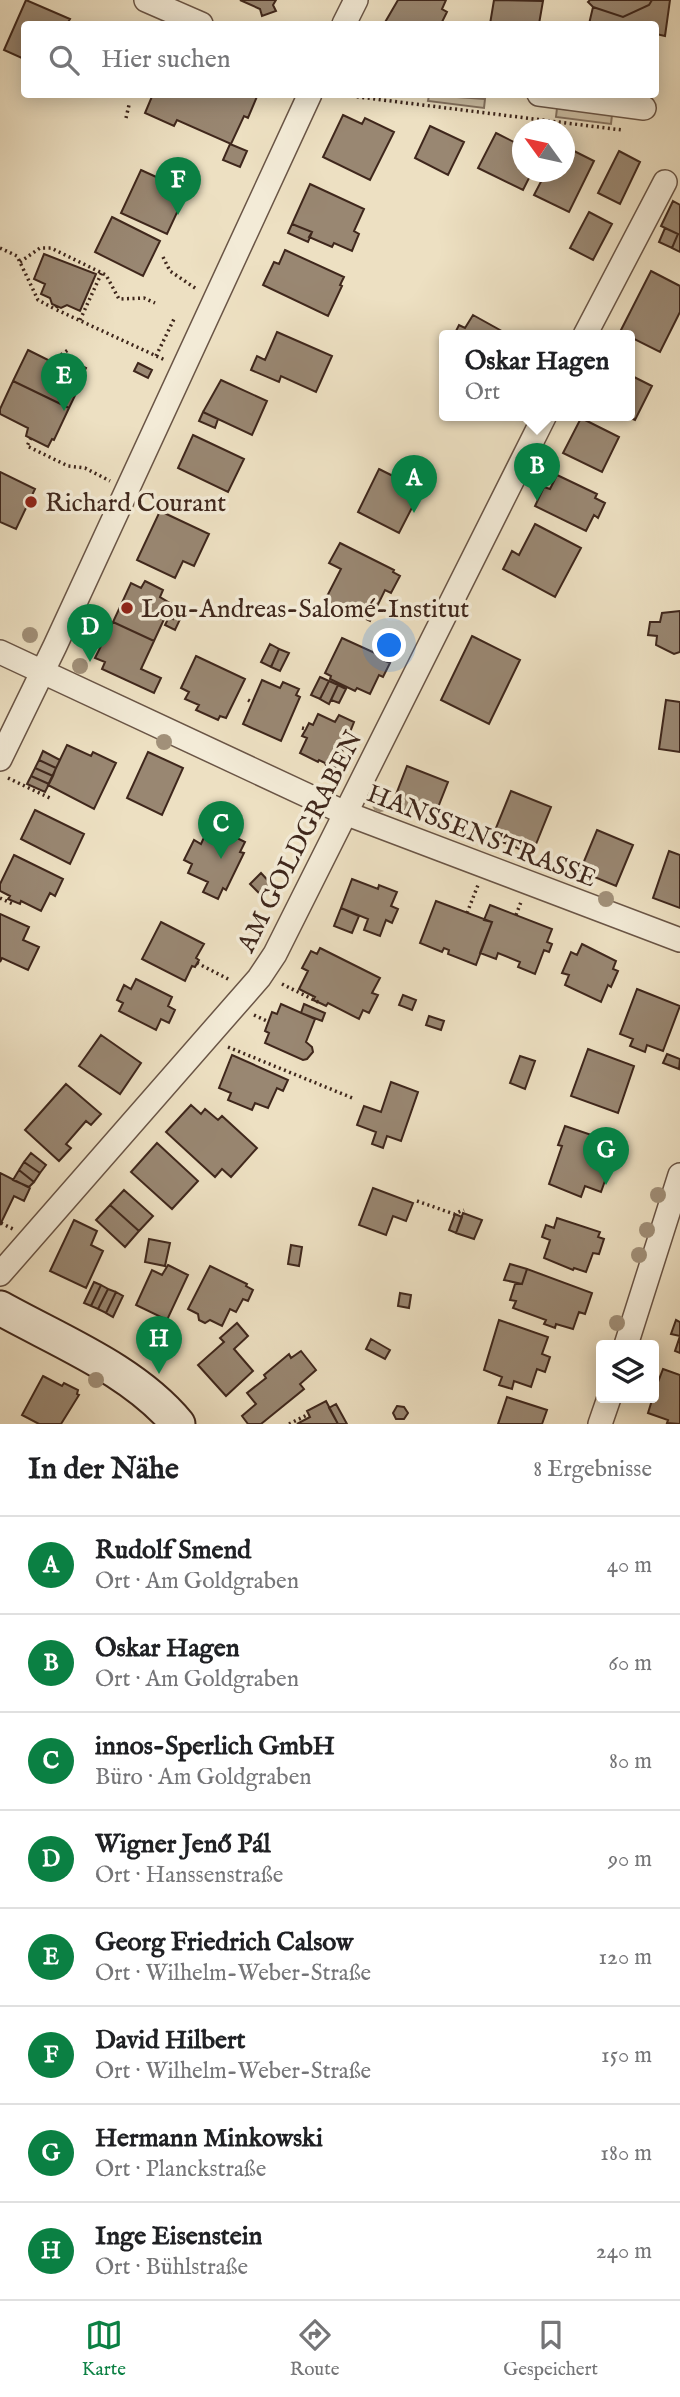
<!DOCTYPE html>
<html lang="de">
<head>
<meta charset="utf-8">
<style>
	:root { --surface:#fff; --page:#f2f2f2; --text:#202124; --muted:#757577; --line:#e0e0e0; --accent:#0b8043 }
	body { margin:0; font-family:"IM FELL English",serif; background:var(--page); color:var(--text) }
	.controls { position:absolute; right:21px; bottom:21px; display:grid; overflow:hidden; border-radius:7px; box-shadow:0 4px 18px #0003 }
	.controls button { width:63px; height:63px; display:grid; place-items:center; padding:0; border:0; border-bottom:2px solid var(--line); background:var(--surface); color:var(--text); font:35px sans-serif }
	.compass { position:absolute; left:512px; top:119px; width:63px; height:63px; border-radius:50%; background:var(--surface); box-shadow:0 4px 18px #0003; rotate:303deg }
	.you { position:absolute; left:390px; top:646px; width:24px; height:24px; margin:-18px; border:5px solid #fff; border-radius:50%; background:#1a73e8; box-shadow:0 0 0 10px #1a73e833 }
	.badge { display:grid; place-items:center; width:46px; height:46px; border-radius:50%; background:var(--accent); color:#fff; font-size:23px; font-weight:700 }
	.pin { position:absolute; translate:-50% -58px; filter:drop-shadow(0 2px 4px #0008) }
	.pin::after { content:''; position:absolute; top:37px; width:24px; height:21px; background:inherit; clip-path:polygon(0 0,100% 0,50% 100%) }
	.popup { position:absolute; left:439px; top:330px; width:196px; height:91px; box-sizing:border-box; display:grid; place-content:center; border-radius:7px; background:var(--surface); filter:drop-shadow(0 2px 5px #0005); font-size:23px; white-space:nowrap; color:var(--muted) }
	.popup b { font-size:26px; color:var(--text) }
	.popup::after { content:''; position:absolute; left:50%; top:100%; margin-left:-14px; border:14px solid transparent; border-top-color:var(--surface) }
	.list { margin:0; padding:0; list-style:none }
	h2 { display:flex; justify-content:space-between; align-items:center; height:91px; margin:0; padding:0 28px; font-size:30px }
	h2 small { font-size:23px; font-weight:400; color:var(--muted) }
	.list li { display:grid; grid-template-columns:46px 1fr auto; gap:21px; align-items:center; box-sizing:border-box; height:98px; padding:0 28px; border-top:2px solid var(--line) }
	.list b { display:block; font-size:26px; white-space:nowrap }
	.list p { margin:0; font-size:23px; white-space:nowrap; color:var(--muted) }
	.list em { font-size:23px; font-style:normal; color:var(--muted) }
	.icon { flex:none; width:38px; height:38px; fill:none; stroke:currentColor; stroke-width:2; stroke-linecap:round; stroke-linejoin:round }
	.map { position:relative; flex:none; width:680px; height:1424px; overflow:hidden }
	.search { position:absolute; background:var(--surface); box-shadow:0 4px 18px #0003; left:21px; right:21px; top:21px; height:77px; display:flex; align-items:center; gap:18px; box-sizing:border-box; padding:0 24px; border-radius:7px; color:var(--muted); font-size:26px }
	.sheet { height:875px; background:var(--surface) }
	nav { display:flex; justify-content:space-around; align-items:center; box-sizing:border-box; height:98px; border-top:2px solid var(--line); background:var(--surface); font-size:19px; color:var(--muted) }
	nav a { display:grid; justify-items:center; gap:4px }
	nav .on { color:var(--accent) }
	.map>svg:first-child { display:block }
	.green { fill:#cfc1a6; stroke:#877461; stroke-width:2 }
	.building { fill:#998772; stroke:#3f271c; stroke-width:2 }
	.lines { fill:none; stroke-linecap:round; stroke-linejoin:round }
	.street-casing { stroke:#6a5546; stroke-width:26 }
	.secondary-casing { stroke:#3f271c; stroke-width:37 }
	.path { stroke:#3f271c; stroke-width:3.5; stroke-dasharray:2 3.5; stroke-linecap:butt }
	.street { stroke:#f3ebd7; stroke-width:23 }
	.secondary { stroke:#f3ebd7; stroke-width:33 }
	.tree { fill:#a19079 }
	.poi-dot { fill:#8f2418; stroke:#f3ebd7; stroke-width:2.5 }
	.labels { text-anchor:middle; stroke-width:7; stroke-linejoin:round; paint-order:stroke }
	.poi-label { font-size:26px; fill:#3f271c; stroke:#f3ebd7; text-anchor:start }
	.street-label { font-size:26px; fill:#3f271c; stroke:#f3ebd7 }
</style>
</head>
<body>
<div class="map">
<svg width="680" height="1424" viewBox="0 0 680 1424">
	<rect width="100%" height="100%" fill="#ede0c2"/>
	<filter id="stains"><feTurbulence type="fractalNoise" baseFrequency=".00286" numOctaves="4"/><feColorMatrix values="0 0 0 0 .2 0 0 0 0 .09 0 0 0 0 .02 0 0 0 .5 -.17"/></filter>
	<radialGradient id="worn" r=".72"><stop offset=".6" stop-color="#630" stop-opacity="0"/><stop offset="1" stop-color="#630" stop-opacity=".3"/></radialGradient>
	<path class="green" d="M429,95L485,99L484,108L428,101Z
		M557,108L612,115L611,124L556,117Z"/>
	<path class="building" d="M26,0L70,19L67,24H24V59L4,50Z
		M240,0H276L273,5L276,11L262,16L260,9Z
		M398,0H446L442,9L447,12L441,24H384Z
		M494,0L543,1L539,24H490Z
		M590,0H652L649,5L623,17L593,7L588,2Z
		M652,0H670L665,36L656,34V24H589L593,7L623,17L649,5Z
		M153,94H258L248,118L244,116L231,144L177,120L174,126L145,113Z
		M343,115L362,124L365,118L394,132L370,180L323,157Z
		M430,126L464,142L448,175L415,158Z
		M496,133L522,146V172H532L523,190L478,168Z
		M230,144L247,151L240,167L223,160Z
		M564,146L594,161L569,212L534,195L546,172H564Z
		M619,151L640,162L620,204L598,193Z
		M141,170L187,191L167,234L121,213Z
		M310,184L364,209L354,231L359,234L352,251L334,243L332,247L309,237L312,232L292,224Z
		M673,201L680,205V252L672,248L678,234L661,226Z
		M589,212L612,224L593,260L570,248Z
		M112,217L160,241L143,276L95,252Z
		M292,224L312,232L308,242L288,233Z
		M665,228L678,234L672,248L659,242Z
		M285,250L344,277L340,285L342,286L328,316L263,285L274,262L279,264Z
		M44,254L96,274L80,311L67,305L61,308L52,304L50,298L41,294L45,284L34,279Z
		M651,271L680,286V312L660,352L630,337V335L620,332Z
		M473,315L507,334L506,335H454L459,325L465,328Z
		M277,332L332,356L316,392L281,376L279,382L251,370L257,356L265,360Z
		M28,350L58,365L60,361L70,366L72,361L86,368L82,376L84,377L69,408L13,381Z
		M138,363L152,370L148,378L134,371Z
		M630,375L652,386L635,420L624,415H630Z
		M221,380L267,401L252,435L203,412Z
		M13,381L69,408L54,440L52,439L48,447L26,436L28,428L0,414V409Z
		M203,412L218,419L215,428L199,421Z
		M581,418L619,437L602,472L563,453Z
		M193,435L244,459L228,492L178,468Z
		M379,469L421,490L399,533L358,512Z
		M0,472L35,489L16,529L0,522Z
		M557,475L597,494L595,498L605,503L598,518L594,515L586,531L535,506L544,487L550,489Z
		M160,511L209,534L194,566L183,561L175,578L137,560Z
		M535,524L581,548L555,597L503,569L512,551L519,555Z
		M340,543L394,570L393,572L400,576L391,593L385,590L370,621L354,613L350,619L322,606L341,569L329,563Z
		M145,581L163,590L160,597L178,608L173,619L166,615L154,641L113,622L131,583L141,588Z
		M680,611V652L674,654L656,645L657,636L648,635L650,622H660L662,613Z
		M176,612L182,615L175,630L165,625L169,617L173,619Z
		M113,622L154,641L141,669L161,678L154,693L102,669L105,662L95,658Z
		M472,636L520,660L489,724L441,700Z
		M342,638L386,658L385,661L390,663L383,677L379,675L370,694L357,688L355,691L330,679L331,676L325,673Z
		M270,644L279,649L271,667L261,662Z
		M279,649L289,653L280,671L271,667Z
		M196,656L245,679L226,718L220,716L218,720L196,710L199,705L185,699L189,692L181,688Z
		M320,677L329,681L320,699L311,695Z
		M262,680L280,688L283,682L299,689L296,695L300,697L281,741L243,724Z
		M329,681L338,685L329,704L320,699Z
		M338,685L346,689L339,703L331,700Z
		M666,700L680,702V752L659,749Z
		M318,714L335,722L339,715L354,722L341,755L336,759L338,766L328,770L325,763L319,760L318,762L300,753L307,738L302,736L306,729L309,723L313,725Z
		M67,745L91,756L93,752L116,763L94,809L48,785Z
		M43,751L60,760L56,768L39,760Z
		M148,752L183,768L162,815L127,798Z
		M39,760L56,768L53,776L35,768Z
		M407,766L448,782L433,820L392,805Z
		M35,768L53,776L49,784L31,776Z
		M31,776L49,784L45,792L27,784Z
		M511,791L551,807L532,854L492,838Z
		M35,810L84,834L70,864L21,839Z
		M597,830L633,845L616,886L580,871Z
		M206,833L227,843L231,835L245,842L240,852L244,853L226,890L223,888L218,899L203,892L208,882L188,873L192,864L184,860L194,840L201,844Z
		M669,851L680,855V908L653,898Z
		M14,855L63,879L55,896L50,893L41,911L21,901L20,904L8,899L10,896L0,891V884Z
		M261,873L273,886L262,896L250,884Z
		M352,879L378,889L379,885L397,892L391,906L398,909L392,923L386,920L380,936L364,930L368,919L341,908Z
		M436,901L492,922L476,965L448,954L449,950L444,948L442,952L420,943Z
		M490,905L552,929L547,942L552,944L549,952L544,950L535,974L518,967L520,962L498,953L496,959L480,953L492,922L484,920Z
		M341,908L359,916L352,933L334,926Z
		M0,914L29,927L23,940L39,947L28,970L2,958L0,962Z
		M161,922L204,944L196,958L199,960L195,967L192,966L185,981L142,959Z
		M582,944L616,961L613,969L618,971L611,987L608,985L601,1002L565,985L569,975L562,973L571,952L577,955Z
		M320,948L380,978L372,993L378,995L369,1013L363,1010L359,1019L328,1003L326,1006L320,1003L313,1000L315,997L299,989L308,971L302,968L311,951L317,954Z
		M136,979L172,997L168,1006L175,1010L169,1023L161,1019L156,1030L119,1011L123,1003L117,1000L124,985L131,989Z
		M637,989L680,1006L663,1051L647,1045L645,1052L630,1046L633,1039L620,1034Z
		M403,995L416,1000L412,1010L399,1005Z
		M281,1004L315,1019L306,1042L312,1047L313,1052L307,1059L303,1060L265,1043L269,1033L265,1031L272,1012L277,1014Z
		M304,1004L325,1013L322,1021L301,1013Z
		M429,1016L444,1021L441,1030L426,1025Z
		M101,1035L141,1063L120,1094L79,1066Z
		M588,1049L634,1066L618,1113L571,1096Z
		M667,1054L680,1059L679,1069L663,1063Z
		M232,1055L288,1080L283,1091L277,1088L268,1108L255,1103L252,1110L228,1100L231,1093L219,1088Z
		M520,1056L535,1061L525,1089L510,1083Z
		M391,1082L418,1092L401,1141L387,1136L383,1148L372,1144L376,1132L357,1125L364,1106L381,1112Z
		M66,1084L101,1114L91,1125L86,1121L66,1144L71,1148L59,1161L25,1130Z
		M191,1105L201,1114L205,1109L218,1120L222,1116L257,1148L231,1177L222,1169L215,1177L166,1132Z
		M565,1126L618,1144L601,1192L585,1186L581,1197L549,1184L562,1146L558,1145Z
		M157,1143L198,1181L172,1209L131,1172Z
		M31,1153L46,1165L40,1173L24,1162Z
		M24,1162L40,1173L34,1182L19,1170Z
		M19,1170L34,1182L29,1187L13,1180Z
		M0,1173L30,1188L24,1201L14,1196L0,1225Z
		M373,1188L413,1203L406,1221L393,1216L386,1235L359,1225Z
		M124,1190L153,1216L139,1231L110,1205Z
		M110,1205L139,1231L125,1247L96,1220Z
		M463,1213L482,1220L474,1239L456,1233Z
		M455,1214L462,1217L456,1233L449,1230Z
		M557,1218L600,1232L598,1237L604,1239L599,1254L593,1253L586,1272L574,1268L573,1270L544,1258L550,1240L542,1237L546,1225L554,1228Z
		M74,1220L97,1231L91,1245L103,1251L86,1288L50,1271Z
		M149,1239L170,1243L165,1266L145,1262Z
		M291,1245L302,1247L299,1266L288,1264Z
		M510,1264L527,1269L522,1284L504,1280Z
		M168,1265L188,1275L167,1320L136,1305L152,1270L162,1275Z
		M210,1266L247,1284L246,1286L253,1290L248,1301L243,1299L236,1312L230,1309L222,1326L210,1320L205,1323L199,1320L198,1314L188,1309Z
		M527,1269L592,1293L585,1314L579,1312L573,1329L556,1324L555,1328L544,1324L546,1320L513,1308L516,1301L510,1300L515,1284H522Z
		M94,1282L101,1285L91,1306L84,1303Z
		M101,1285L108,1289L98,1309L91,1306Z
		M108,1289L116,1292L106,1313L98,1309Z
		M116,1292L123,1296L113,1317L106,1313Z
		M400,1293L411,1295L409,1308L398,1306Z
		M499,1320L548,1337L542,1354L550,1357L545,1372L537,1369L531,1387L514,1381L512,1389L499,1385L502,1377L484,1370Z
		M676,1320L680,1322V1353L675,1351L680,1336L671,1334Z
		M237,1323L248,1336L234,1349L253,1371L226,1396L198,1365L224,1342L220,1338Z
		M371,1339L390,1350L385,1359L366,1349Z
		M301,1351L316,1370L300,1384L304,1389L261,1424H248L242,1416L256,1404L247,1393L266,1378L264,1375L289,1354L291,1358Z
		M663,1369L680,1375V1424L667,1423L668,1420L648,1413L652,1400L648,1399L654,1398V1381L658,1382Z
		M43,1376L62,1386L64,1383L78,1390L77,1394L79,1395L61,1424H39L22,1415Z
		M507,1397L547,1410L542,1424H498Z
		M326,1401L338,1424H297L310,1417L307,1411Z
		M336,1404L347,1424H338L329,1408Z
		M397,1406L404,1407L408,1413L404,1419H396L393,1413Z"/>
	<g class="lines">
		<defs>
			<path id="street" d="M146,0L201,24
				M344,24L356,0
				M539,94L644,108
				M585,335L665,182
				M0,652L345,813L680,940
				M0,759L55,646L310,94
				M0,1274L259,978L275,954L545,415
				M626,1345L680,1175
				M600,1424L609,1398"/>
			<path id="secondary" d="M0,1308C61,1342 133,1370 178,1424"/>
		</defs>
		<use href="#street" class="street-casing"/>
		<use href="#secondary" class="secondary-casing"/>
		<path class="path" d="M335,94L622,130
			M126,118L129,105
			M0,248L17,256L38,300L55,309
			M163,257L170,271L198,290
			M20,262L40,248H51L106,275L119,299L144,298L155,303
			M57,306L55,309L165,360
			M80,320L102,272
			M156,356L175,317
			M52,361L68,350
			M31,438L27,446L68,466L85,468L110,481
			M248,700L252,702
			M302,728L306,729
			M8,778L52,799
			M0,898L13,904L14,902
			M467,913L478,885
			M516,915L521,902
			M197,963L230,980
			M282,984L320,1003
			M254,1015L269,1022
			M228,1047L355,1099
			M417,1201L454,1214L464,1210
			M1,1223L13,1229
			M289,1424L309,1414"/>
		<use href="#street" class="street"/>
		<use href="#secondary" class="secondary"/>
	</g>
	<g class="tree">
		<circle cx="30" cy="635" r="8"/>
		<circle cx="80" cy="666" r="8"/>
		<circle cx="164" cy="742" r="8"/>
		<circle cx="380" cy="804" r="8"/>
		<circle cx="606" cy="899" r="8"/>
		<circle cx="658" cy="1195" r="8"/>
		<circle cx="647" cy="1230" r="8"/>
		<circle cx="639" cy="1255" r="8"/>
		<circle cx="617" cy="1323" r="8"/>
		<circle cx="96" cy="1380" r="8"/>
	</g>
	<g class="poi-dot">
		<circle cx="31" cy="502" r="7"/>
		<circle cx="127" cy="608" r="7"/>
	</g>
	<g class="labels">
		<g class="poi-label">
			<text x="45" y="511">Richard Courant</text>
			<text x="141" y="617">Lou-Andreas-Salomé-Institut</text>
		</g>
		<g class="street-label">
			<text transform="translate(482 835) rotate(21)" y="9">HANSSENSTRASSE</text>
			<text transform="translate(299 841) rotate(-63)" y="9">AM GOLDGRABEN</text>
		</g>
	</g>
	<rect width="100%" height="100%" filter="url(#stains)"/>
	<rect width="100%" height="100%" fill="url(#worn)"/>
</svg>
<div class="controls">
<button><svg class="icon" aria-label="layers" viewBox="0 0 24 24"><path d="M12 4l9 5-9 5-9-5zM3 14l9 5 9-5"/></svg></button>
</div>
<svg class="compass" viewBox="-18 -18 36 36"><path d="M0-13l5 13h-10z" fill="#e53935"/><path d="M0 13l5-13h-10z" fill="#757577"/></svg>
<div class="you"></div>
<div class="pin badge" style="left:414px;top:513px">A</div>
<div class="pin badge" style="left:537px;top:501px">B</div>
<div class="popup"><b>Oskar Hagen</b>Ort</div>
<div class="pin badge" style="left:221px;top:859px">C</div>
<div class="pin badge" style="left:90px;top:662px">D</div>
<div class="pin badge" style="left:64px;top:411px">E</div>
<div class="pin badge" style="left:178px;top:215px">F</div>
<div class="pin badge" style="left:606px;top:1185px">G</div>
<div class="pin badge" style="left:159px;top:1374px">H</div>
<div class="search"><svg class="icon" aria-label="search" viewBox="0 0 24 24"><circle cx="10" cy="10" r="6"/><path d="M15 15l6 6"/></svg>Hier suchen</div>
</div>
<section class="sheet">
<h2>In der Nähe<small>8 Ergebnisse</small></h2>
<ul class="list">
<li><span class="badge">A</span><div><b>Rudolf Smend</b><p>Ort · Am Goldgraben</p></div><em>40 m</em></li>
<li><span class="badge">B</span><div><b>Oskar Hagen</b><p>Ort · Am Goldgraben</p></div><em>60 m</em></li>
<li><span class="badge">C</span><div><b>innos-Sperlich GmbH</b><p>Büro · Am Goldgraben</p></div><em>80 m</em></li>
<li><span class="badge">D</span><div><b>Wigner Jenő Pál</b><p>Ort · Hanssenstraße</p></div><em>90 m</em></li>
<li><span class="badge">E</span><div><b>Georg Friedrich Calsow</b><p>Ort · Wilhelm-Weber-Straße</p></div><em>120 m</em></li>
<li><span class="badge">F</span><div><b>David Hilbert</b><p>Ort · Wilhelm-Weber-Straße</p></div><em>150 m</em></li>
<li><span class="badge">G</span><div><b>Hermann Minkowski</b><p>Ort · Planckstraße</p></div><em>180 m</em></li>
<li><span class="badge">H</span><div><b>Inge Eisenstein</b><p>Ort · Bühlstraße</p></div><em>240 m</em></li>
</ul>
</section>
<nav>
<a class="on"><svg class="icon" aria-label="map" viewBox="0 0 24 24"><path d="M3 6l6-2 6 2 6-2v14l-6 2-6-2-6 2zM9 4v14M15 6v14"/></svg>Karte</a>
<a><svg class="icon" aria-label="directions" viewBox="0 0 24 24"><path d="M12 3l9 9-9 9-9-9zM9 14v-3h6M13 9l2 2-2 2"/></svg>Route</a>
<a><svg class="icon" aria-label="saved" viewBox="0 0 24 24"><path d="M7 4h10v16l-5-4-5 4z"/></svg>Gespeichert</a>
</nav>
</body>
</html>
